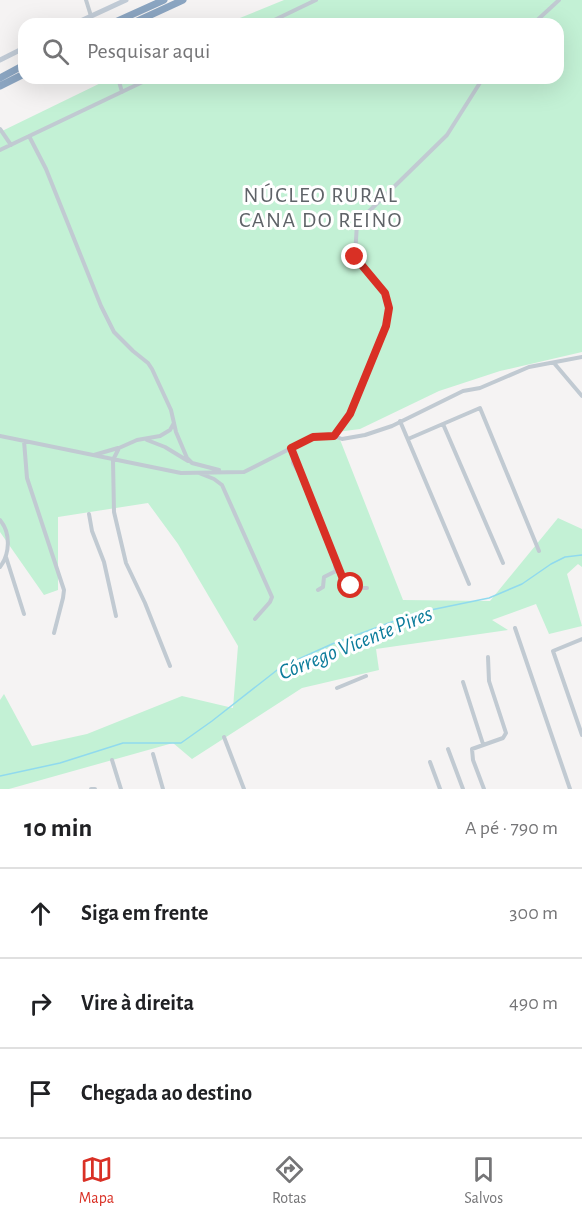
<!DOCTYPE html>
<html lang="pt">
<head>
<meta charset="utf-8">
<style>
	:root { --surface:#fff; --page:#f6f6f6; --text:#202124; --muted:#757577; --line:#e0e0e0; --accent:#d93025 }
	body { margin:0; font-family:"Alegreya Sans",sans-serif; background:var(--page); color:var(--text) }
	.stop { position:absolute; width:18px; height:18px; margin:-14px; border:4px solid #d93025; border-radius:50%; background:#fff }
	.stop.end { background:#d93025; border-color:#fff; box-shadow:0 2px 6px #0008 }
	.list { margin:0; padding:0; list-style:none }
	h2 { display:flex; justify-content:space-between; align-items:center; height:78px; margin:0; padding:0 24px; font-size:26px }
	h2 small { font-size:20px; font-weight:400; color:var(--muted) }
	.list li { display:grid; grid-template-columns:39px 1fr auto; gap:18px; align-items:center; box-sizing:border-box; height:90px; padding:0 24px; border-top:2px solid var(--line) }
	.list b { display:block; font-size:22px; white-space:nowrap }
	.list em { font-size:20px; font-style:normal; color:var(--muted) }
	.icon { flex:none; width:33px; height:33px; fill:none; stroke:currentColor; stroke-width:2; stroke-linecap:round; stroke-linejoin:round }
	.map { position:relative; flex:none; width:582px; height:789px; overflow:hidden }
	.search { position:absolute; background:var(--surface); box-shadow:0 6px 24px #0002; left:18px; right:18px; top:18px; height:66px; display:flex; align-items:center; gap:15px; box-sizing:border-box; padding:0 21px; border-radius:18px; color:var(--muted); font-size:22px }
	.sheet { height:348px; background:var(--surface) }
	nav { display:flex; justify-content:space-around; align-items:center; box-sizing:border-box; height:84px; border-top:2px solid var(--line); background:var(--surface); font-size:16px; color:var(--muted) }
	nav a { display:grid; justify-items:center; gap:3px }
	nav .on { color:var(--accent) }
	.map>svg:first-child { display:block }
	.green { fill:#c3f1d5 }
	.lines { fill:none; stroke-linecap:round; stroke-linejoin:round }
	.stream { stroke:#90daee; stroke-width:1.5 }
	.street { stroke:#c1cad2; stroke-width:4 }
	.secondary { stroke:#c1cbd6; stroke-width:5 }
	.highway { stroke:#8ba5c1; stroke-width:7 }
	.route { stroke:#d93025; stroke-width:8 }
	.labels { text-anchor:middle; stroke-width:6; stroke-linejoin:round; paint-order:stroke }
	.neighbourhood-label { font-size:22px; letter-spacing:1.5px; fill:#5f6368; stroke:#fff }
	.water-label { font-size:22px; font-style:italic; fill:#0c7c9b; stroke:#fff }
</style>
</head>
<body>
<div class="map">
<svg width="582" height="789" viewBox="0 0 582 789">
	<rect width="100%" height="100%" fill="#f5f3f3"/>
	<path class="green" d="M284,0H582V352L500,371L439,391L360,429L337,432L403,600L490,601L558,518L582,529V567L578,564L567,574L582,626L549,634L536,604L492,620L508,630L376,649L379,670L302,688L192,759L173,743L9,789H0V700L4,694L32,746L87,734L182,696L233,708L238,646L178,544L148,503L58,517V590L44,595L0,532V132L111,78H558V24H225Z"/>
	<g class="lines">
		<path class="stream" d="M0,776L60,763L123,743H181L212,721L281,667L332,644L416,613L489,598L522,584L551,564L565,557L582,555"/>
		<path class="street" d="M86,0L91,16
			M266,24L316,0
			M533,24L559,0
			M118,78L122,92
			M0,129L11,145
			M29,136L46,169L101,306L114,332L133,351L148,363L152,369L171,410L176,432L187,458L192,463L219,470
			M0,150L151,78
			M554,363L582,396
			M400,421L469,584
			M443,424L503,563
			M0,436L181,473L244,472L313,437L334,436L342,439L365,435L392,426L463,391L480,388L529,367L582,357
			M334,436L350,414L386,326L389,308L385,293L355,257L357,223L447,135L483,78
			M408,439L480,408L539,551
			M147,440L165,447L188,461
			M24,441L27,478L64,590L63,598L54,633
			M291,448L343,579C349,588 358,588 367,588
			M94,455L118,448
			M293,456V463L298,471
			M199,473L214,479L222,485L272,597L270,602L255,619
			M89,514L92,531L104,562L116,616
			M0,520C11,533 10,554 0,567
			M6,557L24,614
			M318,590L323,587L324,577L336,571L335,565
			M515,628L570,789
			M582,639L553,651L582,735
			M170,666L145,603L126,563L114,512L113,460L119,448L137,440L160,436L170,430L174,423
			M463,682L483,744
			M337,688L366,676
			M224,737L244,789
			M448,749L463,789
			M153,754L163,789
			M112,760L121,789
			M430,762L440,789
			M91,789H95
			M484,789L473,760L472,749L503,738L506,733L489,681L488,657"/>
		<path class="secondary" d="M74,24L126,0
			M0,60L24,48"/>
		<path class="highway" d="M111,24L164,0
			M131,24L183,0
			M0,78L24,65
			M0,86L24,74"/>
	</g>
	<g class="lines">
		<path class="route" d="M351,586L346,584L343,579L291,448L313,437L334,436L350,414L386,326L389,308L385,293L355,257"/>
	</g>
	<g class="labels">
		<g class="neighbourhood-label">
			<text x="321" y="202">NÚCLEO RURAL<tspan x="321" dy="25">CANA DO REINO</tspan></text>
		</g>
		<g class="water-label">
			<text transform="translate(355 642) rotate(-22)" y="8">Córrego Vicente Pires</text>
		</g>
	</g>
</svg>
<div class="stop" style="left:351px;top:586px"></div>
<div class="stop end" style="left:355px;top:257px"></div>
<div class="search"><svg class="icon" aria-label="search" viewBox="0 0 24 24"><circle cx="10" cy="10" r="6"/><path d="M15 15l6 6"/></svg>Pesquisar aqui</div>
</div>
<section class="sheet">
<h2>10 min<small>A pé · 790 m</small></h2>
<ul class="list">
<li><svg class="icon" aria-label="ahead" viewBox="0 0 24 24"><path d="M12 20V5M6 11l6-6 6 6"/></svg><div><b>Siga em frente</b></div><em>300 m</em></li>
<li><svg class="icon" aria-label="right" viewBox="0 0 24 24"><path d="M7 20v-9h11M14 6l5 5-5 5"/></svg><div><b>Vire à direita</b></div><em>490 m</em></li>
<li><svg class="icon" aria-label="arrive" viewBox="0 0 24 24"><path d="M6 21V4h12l-3 4 3 4H6"/></svg><div><b>Chegada ao destino</b></div></li>
</ul>
</section>
<nav>
<a class="on"><svg class="icon" aria-label="map" viewBox="0 0 24 24"><path d="M3 6l6-2 6 2 6-2v14l-6 2-6-2-6 2zM9 4v14M15 6v14"/></svg>Mapa</a>
<a><svg class="icon" aria-label="directions" viewBox="0 0 24 24"><path d="M12 3l9 9-9 9-9-9zM9 14v-3h6M13 9l2 2-2 2"/></svg>Rotas</a>
<a><svg class="icon" aria-label="saved" viewBox="0 0 24 24"><path d="M7 4h10v16l-5-4-5 4z"/></svg>Salvos</a>
</nav>
</body>
</html>
